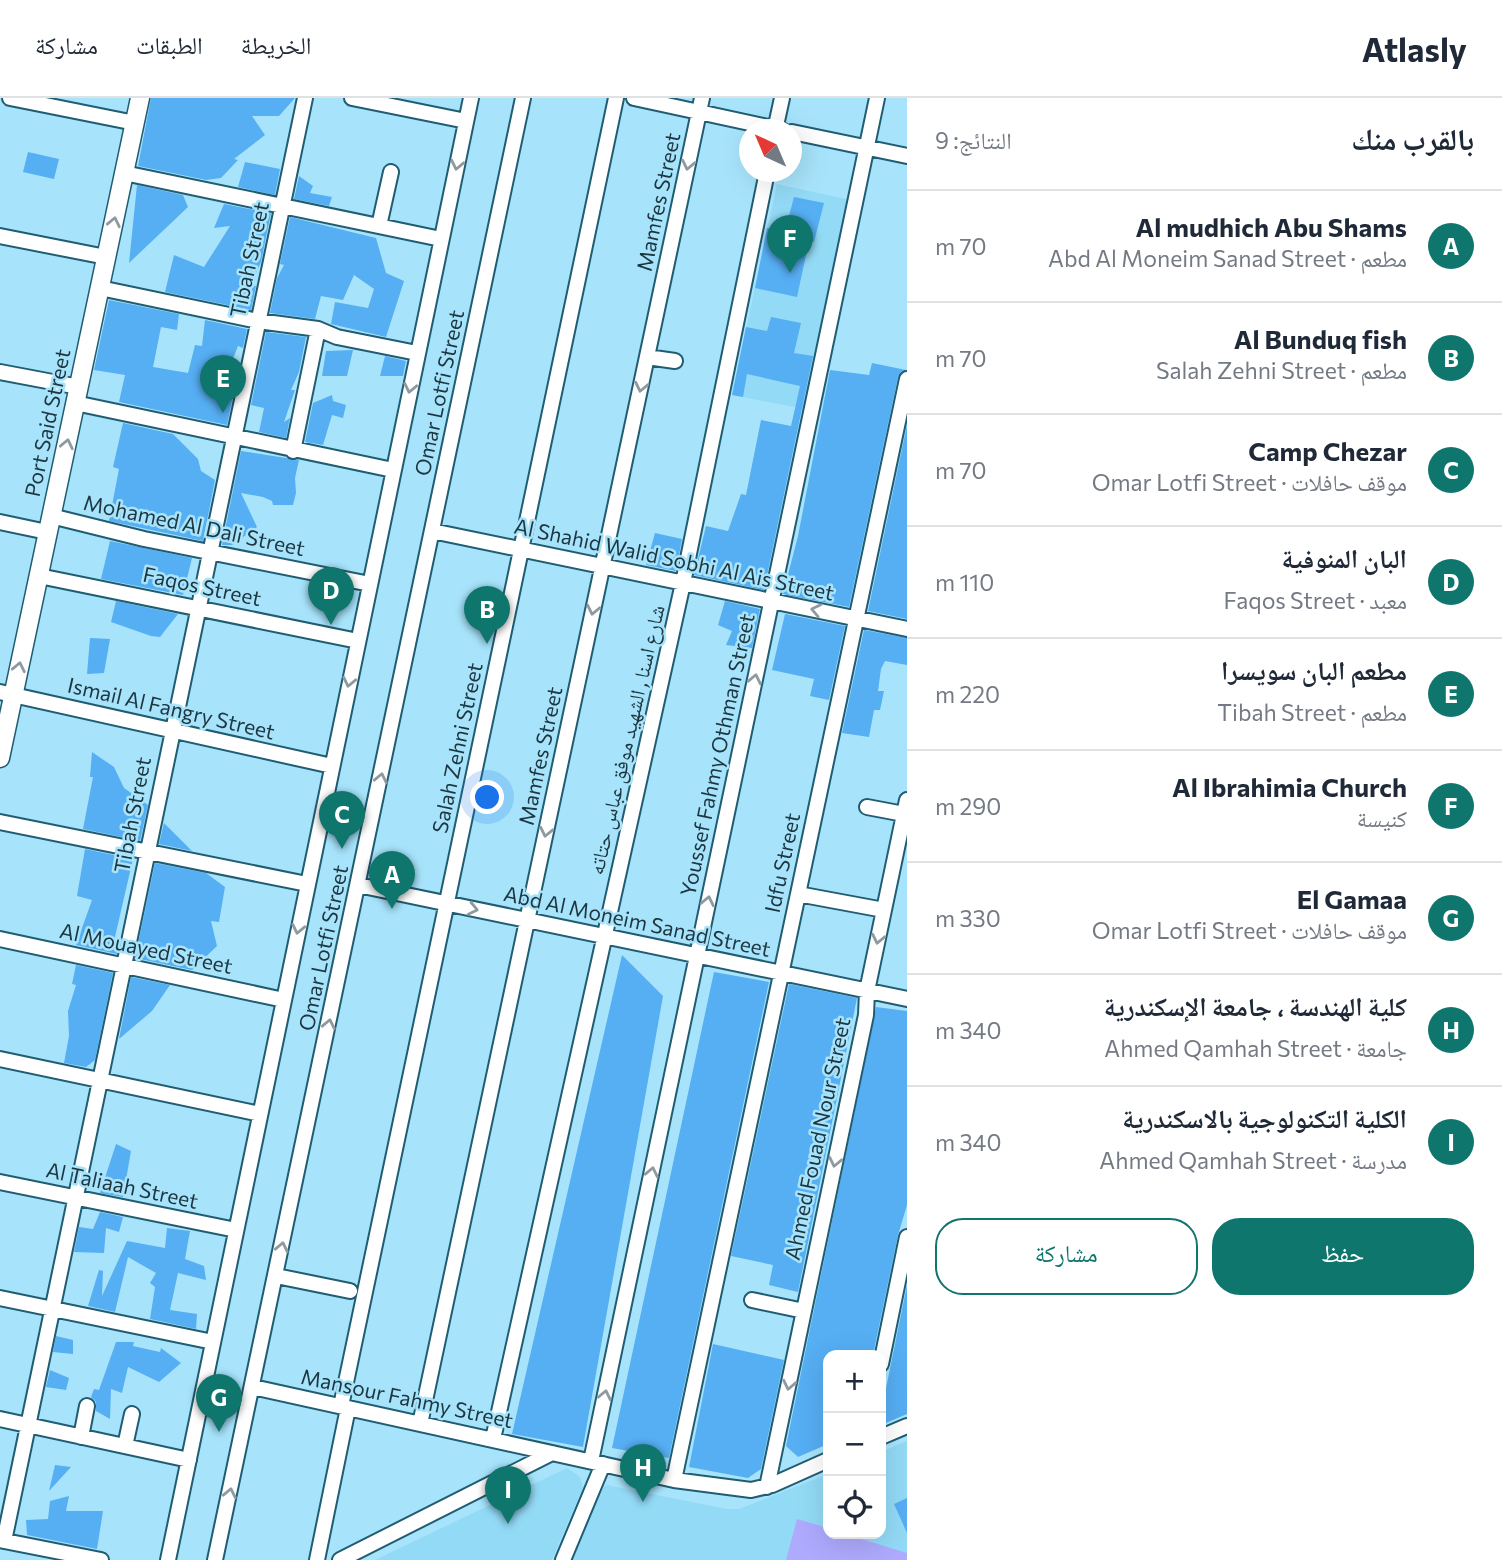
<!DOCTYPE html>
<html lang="ar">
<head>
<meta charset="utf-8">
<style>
	:root { --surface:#fff; --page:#f6f6f7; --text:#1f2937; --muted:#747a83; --line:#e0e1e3; --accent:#0f766e }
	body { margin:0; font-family:Commissioner,"Noto Naskh Arabic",sans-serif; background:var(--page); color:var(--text); direction:rtl }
	.controls { position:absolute; right:21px; bottom:21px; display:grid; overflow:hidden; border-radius:14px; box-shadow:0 7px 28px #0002 }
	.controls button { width:63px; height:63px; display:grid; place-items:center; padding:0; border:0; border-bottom:2px solid var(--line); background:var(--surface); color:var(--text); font:35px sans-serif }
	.compass { position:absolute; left:739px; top:21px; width:63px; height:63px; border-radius:50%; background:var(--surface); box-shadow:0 7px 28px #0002; rotate:316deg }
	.you { position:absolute; left:488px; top:700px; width:24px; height:24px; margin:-18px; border:5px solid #fff; border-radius:50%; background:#1a73e8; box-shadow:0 0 0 10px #1a73e833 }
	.badge { display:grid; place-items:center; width:46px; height:46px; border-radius:50%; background:var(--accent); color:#fff; font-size:23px; font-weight:700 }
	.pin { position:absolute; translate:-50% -58px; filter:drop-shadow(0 2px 4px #0008) }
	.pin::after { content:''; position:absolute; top:37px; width:24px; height:21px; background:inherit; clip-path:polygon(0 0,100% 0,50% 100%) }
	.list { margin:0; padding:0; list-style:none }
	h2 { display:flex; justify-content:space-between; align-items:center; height:91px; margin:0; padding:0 28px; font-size:30px }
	h2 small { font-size:23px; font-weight:400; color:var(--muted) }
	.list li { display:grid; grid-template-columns:46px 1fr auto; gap:21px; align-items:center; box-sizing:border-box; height:112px; padding:0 28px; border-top:2px solid var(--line) }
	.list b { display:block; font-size:26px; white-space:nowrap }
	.list p { margin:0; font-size:23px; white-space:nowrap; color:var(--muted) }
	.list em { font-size:23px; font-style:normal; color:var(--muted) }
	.actions { display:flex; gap:14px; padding:21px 28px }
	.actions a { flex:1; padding:16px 0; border:2px solid var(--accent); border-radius:28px; text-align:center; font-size:24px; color:var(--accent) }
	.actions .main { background:var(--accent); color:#fff }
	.icon { flex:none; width:38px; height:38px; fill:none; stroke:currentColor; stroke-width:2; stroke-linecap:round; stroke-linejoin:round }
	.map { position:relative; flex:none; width:907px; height:1462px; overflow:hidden; direction:ltr }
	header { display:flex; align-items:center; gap:42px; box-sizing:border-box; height:98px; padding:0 35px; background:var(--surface); border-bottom:2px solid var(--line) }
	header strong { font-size:33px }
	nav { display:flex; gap:38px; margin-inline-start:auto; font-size:24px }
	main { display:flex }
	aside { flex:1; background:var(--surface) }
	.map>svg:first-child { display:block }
	.built { fill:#93daf6 }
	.grass { fill:#aeabff }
	.building { fill:#56aef3 }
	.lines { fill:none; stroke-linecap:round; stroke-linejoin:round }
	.minor-casing { stroke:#205d72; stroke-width:18 }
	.major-casing { stroke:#205d72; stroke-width:21 }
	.minor { stroke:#fff; stroke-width:14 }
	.major { stroke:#fff; stroke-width:18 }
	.oneway { stroke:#8e9aa0 }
	.labels { text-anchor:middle; stroke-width:5; stroke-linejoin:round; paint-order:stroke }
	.street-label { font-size:21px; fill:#1d3640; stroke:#a7e4fc }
</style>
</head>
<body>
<header>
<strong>Atlasly</strong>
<nav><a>الخريطة</a><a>الطبقات</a><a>مشاركة</a></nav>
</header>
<main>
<aside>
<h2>بالقرب منك<small>النتائج: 9</small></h2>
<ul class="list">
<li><span class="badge">A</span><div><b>Al mudhich Abu Shams</b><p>مطعم · Abd Al Moneim Sanad Street</p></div><em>70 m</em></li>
<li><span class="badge">B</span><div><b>Al Bunduq fish</b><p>مطعم · Salah Zehni Street</p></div><em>70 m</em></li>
<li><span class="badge">C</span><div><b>Camp Chezar</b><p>موقف حافلات · Omar Lotfi Street</p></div><em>70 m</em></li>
<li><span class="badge">D</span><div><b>البان المنوفية</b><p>معبد · Faqos Street</p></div><em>110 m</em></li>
<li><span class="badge">E</span><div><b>مطعم البان سويسرا</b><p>مطعم · Tibah Street</p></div><em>220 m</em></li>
<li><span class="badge">F</span><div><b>Al Ibrahimia Church</b><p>كنيسة</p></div><em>290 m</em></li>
<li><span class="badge">G</span><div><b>El Gamaa</b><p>موقف حافلات · Omar Lotfi Street</p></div><em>330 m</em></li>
<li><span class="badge">H</span><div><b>كلية الهندسة ، جامعة الإسكندرية</b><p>جامعة · Ahmed Qamhah Street</p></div><em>340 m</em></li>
<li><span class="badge">I</span><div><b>الكلية التكنولوجية بالاسكندرية</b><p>مدرسة · Ahmed Qamhah Street</p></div><em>340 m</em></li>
</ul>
<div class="actions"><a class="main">حفظ</a><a>مشاركة</a></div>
</aside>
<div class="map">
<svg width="907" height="1462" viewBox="0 0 907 1462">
	<rect width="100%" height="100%" fill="#a7e4fc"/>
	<path class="built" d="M777,86L850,102L805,311L732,297Z
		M907,1343V1462H566L600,1391L607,1387L727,1411H739L828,1376V1436H881V1354Z
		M567,1370L580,1379L583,1389L552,1462H375Z"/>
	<path class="grass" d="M797,1421L828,1430V1436H845L907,1455V1462H786Z"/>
	<path class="building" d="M151,0H295L279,18H252L265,37L234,61L238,62L221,80L206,82L138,68Z
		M28,54L59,61L54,81L23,74Z
		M245,64L280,71L275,97L238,89Z
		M299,78L313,88L310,95L332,99L329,108L294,101Z
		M137,87L183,97L188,109L129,165Z
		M794,99L824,105L814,144L809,143L797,199L755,190L767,130L785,133Z
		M224,106L271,115L261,164L251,187L256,188L251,212L165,194L174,157L204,169L230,128L214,130Z
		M290,119L376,140L386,175L404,183L386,239L331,226L335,204L368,210L374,191L354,177L343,202L321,198L315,221L270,215L277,180L284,167L280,166Z
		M109,202L179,216L177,232L161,229L153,269L188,275L195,247L202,248L205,222L247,231L243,250L238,248L227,276L237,279L227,327L119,304L125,277L94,272Z
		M771,219L801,225L794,255L813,258L764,492L694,477L706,428L728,433L741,396L746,397L761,322L791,328L800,288L747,276L743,299L732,297L746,229L767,233Z
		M266,234L306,239L299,274L291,292H295L284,324L290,320L286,340L259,334L264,310L251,307Z
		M353,252L347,278H322L326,253Z
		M385,258L406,263L403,278H380Z
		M872,265L906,272L898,279L849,509L783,496L798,438L830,272L869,277Z
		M332,297L333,303L346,307L343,320L332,317L323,347L305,344L313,305Z
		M123,325L173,336L198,361L201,373L215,382L203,443L109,423L119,371L113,369Z
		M907,327V521L868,513Z
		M241,353L299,362L295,380L296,395L293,407H273L272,403L263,399L241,395L257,429L232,447H222Z
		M655,435L682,441L676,473L646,467Z
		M110,443L192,460L183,497L101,481Z
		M116,503L178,516L160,539L151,538L111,524Z
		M725,503L760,511L752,550L726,547L732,533L718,527Z
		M785,516L845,528L829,602L810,598L814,581L772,572Z
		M864,532L907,540V567L885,563L881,571L878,593H884L880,612H874L869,639L842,635Z
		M90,540L110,541L104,575L87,576Z
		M92,654L114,669L124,690L148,707L140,743L83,731L93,679H90Z
		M164,725L192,753L159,746Z
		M85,751L133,761L114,843L119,844L117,856L76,847L92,802L77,798Z
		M155,765L206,775L225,789L219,824L211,823L217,848L192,872L135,860Z
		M622,857L663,898L583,1349L512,1336Z
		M76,867L113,875L95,962L86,969L64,965L69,938L68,913L76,887L72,886Z
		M714,874L769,884L669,1360L612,1350Z
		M131,879L170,887L152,913L119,941Z
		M789,886L857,900L798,1194L769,1187L773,1167L731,1158Z
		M876,909L907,913V1107L898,1137L873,1257H828V1346L798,1359L786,1348Z
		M116,1046L131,1053L123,1099L100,1095Z
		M100,1114L123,1119L119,1134L106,1130L104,1155L74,1154L79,1129L93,1131Z
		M167,1130L190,1133L185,1161L204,1168L206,1182L178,1175L170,1212L197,1216L196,1231L150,1221L155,1189L150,1185L156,1175L128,1159L115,1214L88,1208L99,1172L103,1173L102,1198L127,1143L165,1150Z
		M907,1187V1316L881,1327V1315Z
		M56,1238L73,1242V1256L53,1254Z
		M116,1244H134L133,1248L160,1254L161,1250L181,1265L159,1284L128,1269L122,1295L111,1291L110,1321L96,1313V1304L91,1299L94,1291L99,1292Z
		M713,1246L784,1262L761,1371L748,1380L689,1369Z
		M50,1272L69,1280L66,1292L46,1289Z
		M55,1367L71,1369L49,1393Z
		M69,1398L66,1413H103L97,1451L27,1437L26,1422L48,1421L50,1403Z
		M907,1400V1435L894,1406Z"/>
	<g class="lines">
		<defs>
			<path id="minor" d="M10,0L135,25
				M352,0L466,23
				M634,0L782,32
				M775,32L782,0
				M792,34L907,58
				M124,75L441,141
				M379,128L391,74
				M0,138L106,159
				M100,190L258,223L318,231L337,239L417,255
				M647,259L675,263
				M0,274L79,289
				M75,305L393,372
				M293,353L318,231
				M51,418L144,441L370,486
				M0,424L47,434
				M432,433L907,531
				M39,478L358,543
				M0,594L332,668
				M867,709L904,716
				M0,724L307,786
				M358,787L907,901
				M798,796L884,812
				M0,841L284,902
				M0,961L260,1016
				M0,1084L236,1132
				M276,1178L350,1193
				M0,1200L213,1244
				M752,1202L804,1213
				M881,1266L907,1139
				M253,1289L674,1382L751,1392L772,1387L828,1362
				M341,1308L616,0
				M0,1321L189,1362
				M420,1326L702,0
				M81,1339L87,1308
				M881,1339L907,1328
				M493,1341L683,485L767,74
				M125,1348L132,1316
				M591,1363L877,0
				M674,1382L907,281
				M767,1389L866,917L867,893L907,702
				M0,1442L101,1462
				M4,1443L305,0
				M168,1462L471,0
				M215,1462L523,0
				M317,1462L348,1310
				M340,1462L552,1355
				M563,1462L603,1366"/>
			<path id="major" d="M0,660L140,0"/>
		</defs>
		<use href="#minor" class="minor-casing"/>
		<use href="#major" class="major-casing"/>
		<use href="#minor" class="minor"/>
		<use href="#major" class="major"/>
	</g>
	<defs><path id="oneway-chevron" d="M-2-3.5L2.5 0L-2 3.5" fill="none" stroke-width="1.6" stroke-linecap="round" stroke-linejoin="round" transform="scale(1.75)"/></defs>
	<g class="oneway">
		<use href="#oneway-chevron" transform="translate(457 67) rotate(102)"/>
		<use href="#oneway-chevron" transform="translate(688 67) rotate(102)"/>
		<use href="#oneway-chevron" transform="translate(114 124) rotate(-78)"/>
		<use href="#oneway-chevron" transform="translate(641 289) rotate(102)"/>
		<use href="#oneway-chevron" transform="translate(410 290) rotate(102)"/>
		<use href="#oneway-chevron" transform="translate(67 346) rotate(-78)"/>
		<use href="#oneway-chevron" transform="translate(593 512) rotate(102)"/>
		<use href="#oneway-chevron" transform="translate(816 512) rotate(-168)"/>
		<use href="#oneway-chevron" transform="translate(19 569) rotate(-78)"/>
		<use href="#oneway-chevron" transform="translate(755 581) rotate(-78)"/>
		<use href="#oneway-chevron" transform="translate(349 584) rotate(102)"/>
		<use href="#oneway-chevron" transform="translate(381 680) rotate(-78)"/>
		<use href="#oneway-chevron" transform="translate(546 734) rotate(102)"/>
		<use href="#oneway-chevron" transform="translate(708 803) rotate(-78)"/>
		<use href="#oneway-chevron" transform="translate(473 811) rotate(13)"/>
		<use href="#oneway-chevron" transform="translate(298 831) rotate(102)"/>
		<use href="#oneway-chevron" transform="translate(878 841) rotate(102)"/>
		<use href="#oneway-chevron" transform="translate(329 926) rotate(-78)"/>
		<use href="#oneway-chevron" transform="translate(835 1064) rotate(102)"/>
		<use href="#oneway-chevron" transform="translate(652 1074) rotate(-78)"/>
		<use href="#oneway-chevron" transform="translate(282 1149) rotate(-78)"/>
		<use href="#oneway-chevron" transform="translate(789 1287) rotate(102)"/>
		<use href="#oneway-chevron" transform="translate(605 1297) rotate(-78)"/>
		<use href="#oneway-chevron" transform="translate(230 1395) rotate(-78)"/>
	</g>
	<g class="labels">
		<g class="street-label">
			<text transform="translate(659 104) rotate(-78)" y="7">Mamfes Street</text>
			<text transform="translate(250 162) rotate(-78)" y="7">Tibah Street</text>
			<text transform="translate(440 295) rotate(-78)" y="7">Omar Lotfi Street</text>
			<text transform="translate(48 325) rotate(-78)" y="7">Port Said Street</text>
			<text transform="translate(194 428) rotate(12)" y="7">Mohamed Al Dali Street</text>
			<text transform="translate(674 462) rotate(12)" y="7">Al Shahid Walid Sobhi Al Ais Street</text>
			<text transform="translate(202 489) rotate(12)" y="7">Faqos Street</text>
			<text transform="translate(171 611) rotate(13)" y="7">Ismail Al Fangry Street</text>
			<text transform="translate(627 642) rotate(-77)" y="7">شارع اسنا , الشهيد موفق عباس حتاته</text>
			<text transform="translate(458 650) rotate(-78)" y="7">Salah Zehni Street</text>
			<text transform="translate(718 657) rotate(-78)" y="7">Youssef Fahmy Othman Street</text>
			<text transform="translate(541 658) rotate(-78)" y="7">Mamfes Street</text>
			<text transform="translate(133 717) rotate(-79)" y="7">Tibah Street</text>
			<text transform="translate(783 765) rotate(-78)" y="7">Idfu Street</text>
			<text transform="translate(637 824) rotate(12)" y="7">Abd Al Moneim Sanad Street</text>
			<text transform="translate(324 850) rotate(-78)" y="7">Omar Lotfi Street</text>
			<text transform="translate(146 851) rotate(12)" y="7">Al Mouayed Street</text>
			<text transform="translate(818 1041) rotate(-78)" y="7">Ahmed Fouad Nour Street</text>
			<text transform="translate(122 1088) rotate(12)" y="7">Al Taliaah Street</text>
			<text transform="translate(407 1301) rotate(12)" y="7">Mansour Fahmy Street</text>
		</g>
	</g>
</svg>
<div class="controls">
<button>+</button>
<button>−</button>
<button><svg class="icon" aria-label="locate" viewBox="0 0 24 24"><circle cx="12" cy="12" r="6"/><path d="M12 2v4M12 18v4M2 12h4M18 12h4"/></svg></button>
</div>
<svg class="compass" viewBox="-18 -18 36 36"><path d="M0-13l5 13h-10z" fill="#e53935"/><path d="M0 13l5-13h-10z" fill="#747a83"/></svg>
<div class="you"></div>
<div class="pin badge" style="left:392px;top:811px">A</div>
<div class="pin badge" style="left:487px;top:546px">B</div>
<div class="pin badge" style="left:342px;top:751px">C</div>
<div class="pin badge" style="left:331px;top:527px">D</div>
<div class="pin badge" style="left:223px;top:315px">E</div>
<div class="pin badge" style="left:790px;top:175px">F</div>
<div class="pin badge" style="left:219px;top:1334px">G</div>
<div class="pin badge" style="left:643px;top:1404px">H</div>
<div class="pin badge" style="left:508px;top:1426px">I</div>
</div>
</main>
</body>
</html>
